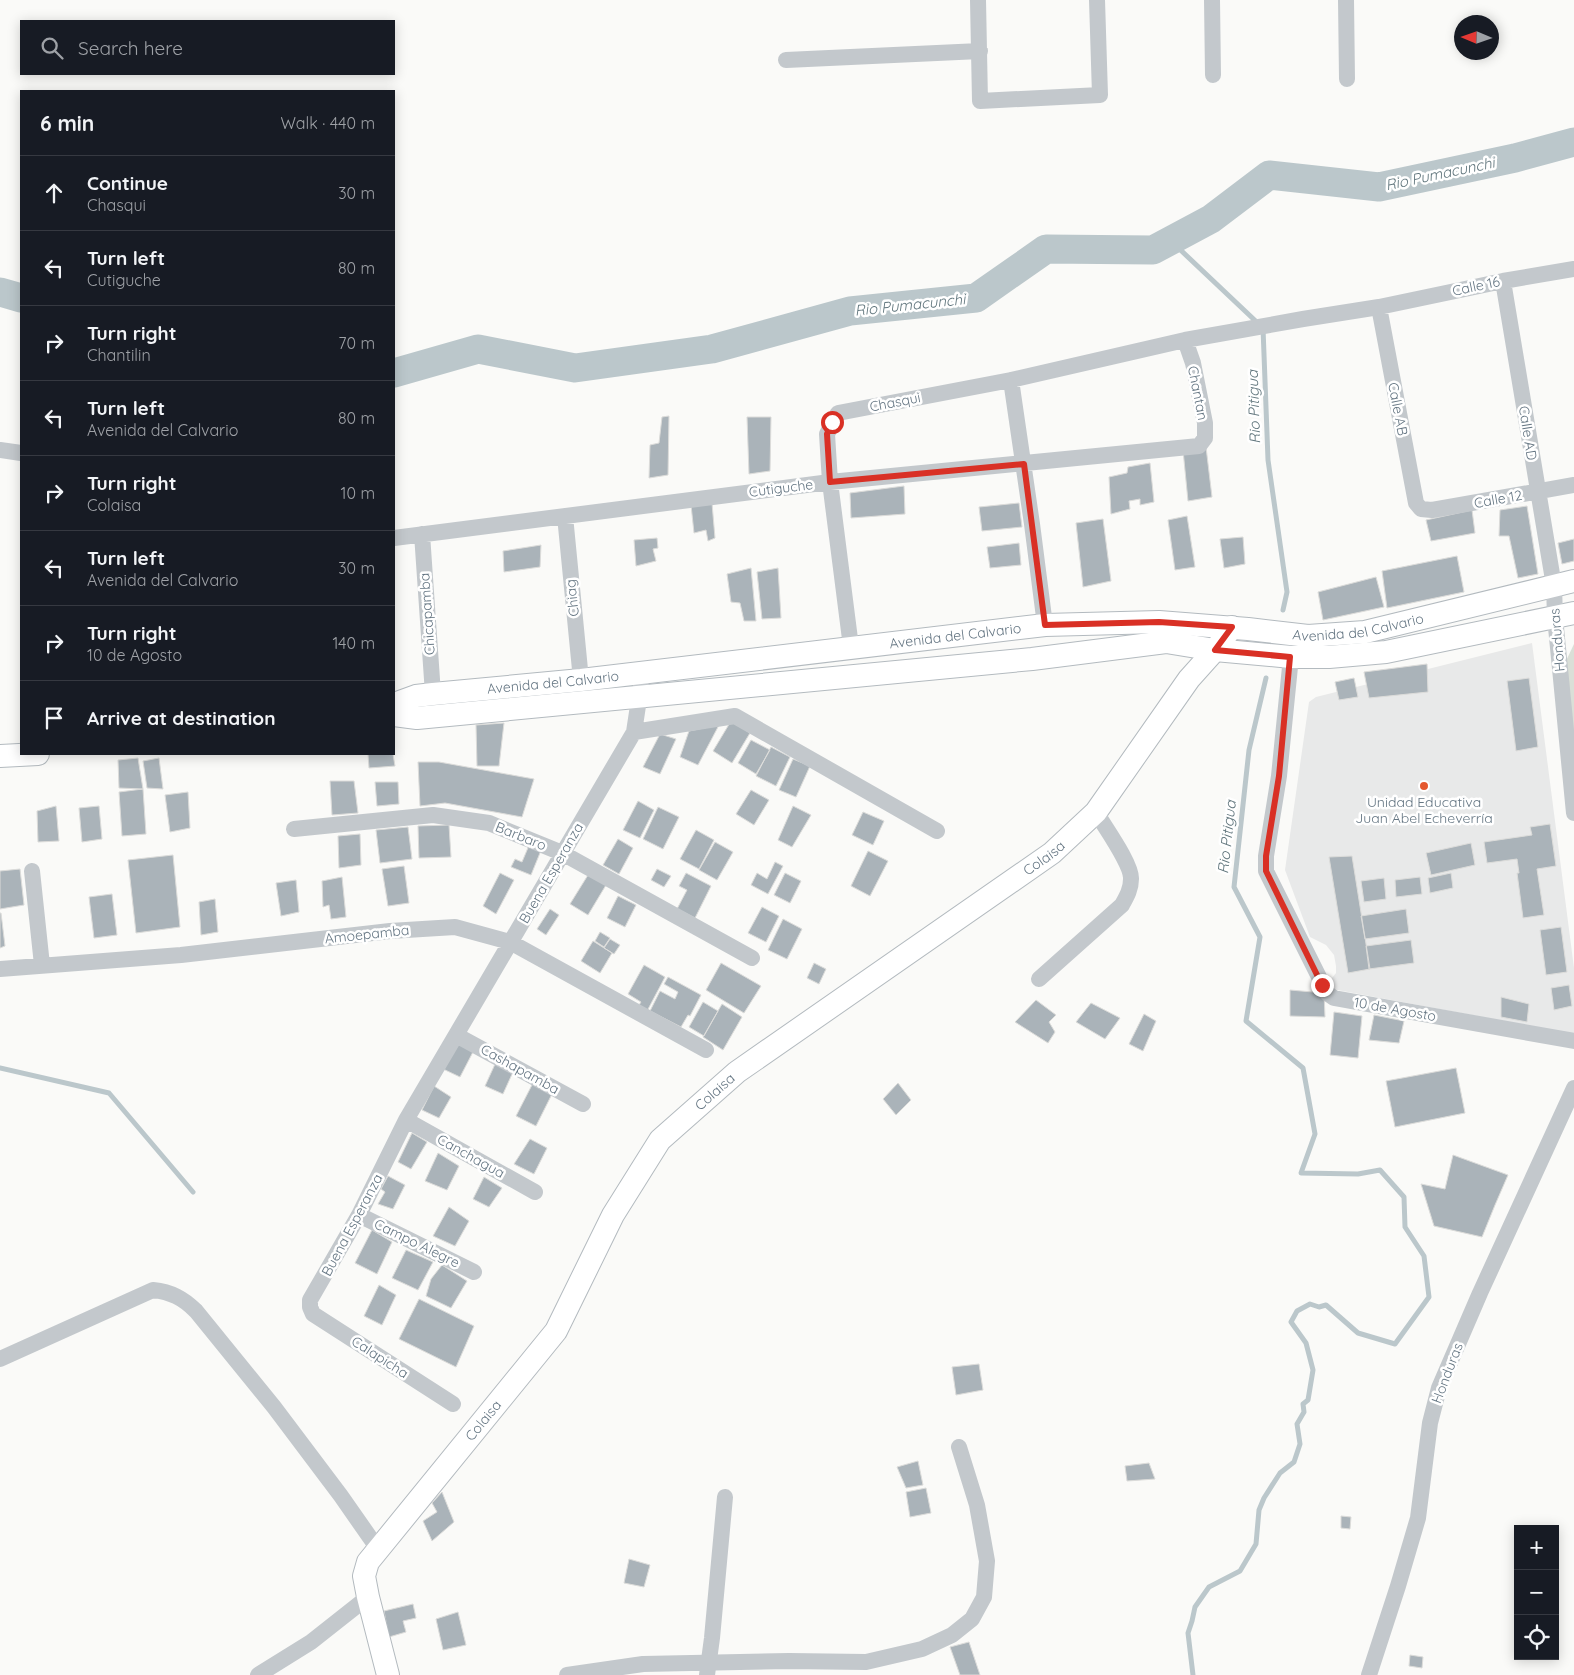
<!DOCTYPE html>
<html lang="en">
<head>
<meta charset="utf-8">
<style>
	:root { --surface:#171b24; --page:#20242c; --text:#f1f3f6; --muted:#9ea1a6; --line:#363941 }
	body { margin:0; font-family:Quicksand,sans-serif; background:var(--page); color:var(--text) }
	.controls { position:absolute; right:15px; bottom:15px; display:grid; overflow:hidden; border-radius:0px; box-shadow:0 2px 12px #0003 }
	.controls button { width:45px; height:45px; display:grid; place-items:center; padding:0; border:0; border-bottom:1px solid var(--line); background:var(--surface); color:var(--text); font:25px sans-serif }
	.compass { position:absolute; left:1454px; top:15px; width:45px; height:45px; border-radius:50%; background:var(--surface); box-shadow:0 2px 12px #0003; rotate:272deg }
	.stop { position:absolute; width:15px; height:15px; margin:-11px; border:4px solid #d93025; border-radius:50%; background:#fff }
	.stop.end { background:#d93025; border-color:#fff; box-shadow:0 1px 5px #0008 }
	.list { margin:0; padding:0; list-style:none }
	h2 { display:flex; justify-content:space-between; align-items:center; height:65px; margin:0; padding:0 20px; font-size:21px }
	h2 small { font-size:16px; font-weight:400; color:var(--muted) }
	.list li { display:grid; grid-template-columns:32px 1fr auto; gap:15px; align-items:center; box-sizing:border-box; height:75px; padding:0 20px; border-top:1px solid var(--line) }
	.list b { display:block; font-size:19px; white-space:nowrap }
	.list p { margin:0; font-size:16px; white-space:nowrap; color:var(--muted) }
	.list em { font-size:16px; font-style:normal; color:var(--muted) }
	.icon { flex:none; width:28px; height:28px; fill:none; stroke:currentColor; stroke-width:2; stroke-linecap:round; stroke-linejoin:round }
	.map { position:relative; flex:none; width:1574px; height:1675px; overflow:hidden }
	.search { position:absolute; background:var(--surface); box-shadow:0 2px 12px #0003; left:20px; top:20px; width:375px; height:55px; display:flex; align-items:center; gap:12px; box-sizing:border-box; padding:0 18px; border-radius:0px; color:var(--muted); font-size:19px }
	.panel { position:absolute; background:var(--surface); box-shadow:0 2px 12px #0003; left:20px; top:90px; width:375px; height:665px; border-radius:0px }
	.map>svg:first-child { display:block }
	.built { fill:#e8e9e9 }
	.green { fill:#dadfd7 }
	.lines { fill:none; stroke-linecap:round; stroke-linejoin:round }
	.stream { stroke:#bbc7cb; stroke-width:5 }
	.river { stroke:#bbc7cb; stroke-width:29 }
	.building { fill:#aab3b9; stroke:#dcdcda }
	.secondary-casing { stroke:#b3babf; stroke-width:24 }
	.street { stroke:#c3c8cc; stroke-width:16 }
	.secondary { stroke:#fff; stroke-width:22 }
	.route { stroke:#d93025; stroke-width:6 }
	.poi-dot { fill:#e4572e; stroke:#fff; stroke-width:2 }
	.labels { text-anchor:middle; stroke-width:5; stroke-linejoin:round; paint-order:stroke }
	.street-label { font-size:14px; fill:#657683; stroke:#fff }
	.poi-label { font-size:14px; fill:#657683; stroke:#fff }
	.water-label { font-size:15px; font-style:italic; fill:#60757c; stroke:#fff }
</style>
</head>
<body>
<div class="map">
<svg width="1574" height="1675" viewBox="0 0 1574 1675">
	<rect width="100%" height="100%" fill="#fafaf8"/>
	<path class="built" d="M1532,643L1574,968V1034L1332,989V978L1336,973V966L1334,955L1326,945L1310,937L1285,870L1309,702L1316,697Z"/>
	<path class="green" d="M1574,644V742L1565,663Z"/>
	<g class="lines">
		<path class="stream" d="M1171,241L1263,328L1268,460L1287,592L1283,610
			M0,1068L109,1093L193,1192
			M1193,1675L1188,1633L1192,1621L1195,1607L1209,1587L1240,1571L1256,1544L1259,1510L1264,1498L1280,1473L1294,1462L1300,1444L1297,1424L1304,1412L1303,1404L1308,1400L1313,1370L1306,1343L1291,1322L1297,1311L1310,1304L1319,1307L1326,1305L1358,1333L1395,1344L1429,1297L1424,1256L1405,1227L1404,1197L1380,1170L1358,1174L1301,1173L1315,1134L1303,1068L1246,1021L1260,937L1234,887L1249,750L1266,678"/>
		<path class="river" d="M0,292L21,298
			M394,373L478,349L575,368L712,349L850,311L976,298L1046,249L1153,250L1211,219L1269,175L1379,187L1515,158L1574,142"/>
	</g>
	<path class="building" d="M669,416L668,475L649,478L650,445L659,443L662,417Z
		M747,417H771L770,471L749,474Z
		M1206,447L1212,497L1188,501L1183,450Z
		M1150,463L1154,502L1140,505V499L1129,501L1130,509L1111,514L1109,477L1127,473L1128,467Z
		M904,486L905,514L851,518L850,493Z
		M712,503L715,538L708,541L706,530L694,533L691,505Z
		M1019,503L1022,527L982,531L979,507Z
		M1527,506L1538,574L1518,578L1509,536H1499L1500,510Z
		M1472,510L1475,533L1431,541L1426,520Z
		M1187,516L1195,567L1175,570L1168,520Z
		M1103,519L1111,581L1083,587L1076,523Z
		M1243,537L1245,564L1224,568L1220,539Z
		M657,538L658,548L653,549L656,561L636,566L634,540Z
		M1574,539V561L1562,564L1558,543Z
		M1019,543L1021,565L990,568L987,547Z
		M541,545L540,567L504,572L503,551Z
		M1457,556L1464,592L1387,608L1382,571Z
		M751,568L756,621H744L740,603L731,602L727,574Z
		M778,568L781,618L762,619L757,572Z
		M1376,577L1384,607L1323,620L1318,592Z
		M1427,664L1428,692L1369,698L1364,672Z
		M1354,678L1358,697L1339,700L1335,682Z
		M1529,678L1538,747L1516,751L1507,681Z
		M731,721L750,733L732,763L713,751Z
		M504,723L499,766H477L476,725Z
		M719,725L698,765L680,757L689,731Z
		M660,734L676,739L660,774L643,767Z
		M751,740L770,750L756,774L738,763Z
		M771,747L790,757L776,786L756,776Z
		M368,754H393L395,766L369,768Z
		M138,758L143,789L119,788L118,760Z
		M159,758L163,789L147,788L143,761Z
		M793,759L810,766L796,797L779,790Z
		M418,762H439L534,779L522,817L445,803L420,806Z
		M330,781H354L358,813L332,815Z
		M375,782H398L399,804L377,806Z
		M143,789L146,834L122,836L119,792Z
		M751,790L769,800L754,825L736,814Z
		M188,792L190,828L170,832L165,795Z
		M638,801L654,810L640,838L623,830Z
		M56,806L59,841L38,842L37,811Z
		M99,806L102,839L82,842L79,808Z
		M793,806L811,815L792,847L778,840Z
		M658,807L679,817L663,849L643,839Z
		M863,812L884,821L873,845L852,835Z
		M1550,824L1556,866L1537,869L1544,915L1523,918L1517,873H1519L1517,859L1487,863L1484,842L1532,835L1530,827Z
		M449,825L451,857L419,858L418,826Z
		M408,827L412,859L380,863L376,830Z
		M696,830L714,840L699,869L680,859Z
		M360,834L361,865L339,868L338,836Z
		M618,839L633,848L619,874L603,865Z
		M715,842L733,852L717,880L699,870Z
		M530,843L542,848L531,875L511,867L515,859L522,862Z
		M1471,843L1475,865L1431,875L1426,853Z
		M868,851L888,861L870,896L851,886Z
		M173,855L180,927L136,933L128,860Z
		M1352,856L1370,969L1348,973L1329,857Z
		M775,862L783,866L768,894L751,885L757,873L767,879Z
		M404,866L409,903L388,906L382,869Z
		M20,869L24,905L0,909V871Z
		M657,869L671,876L664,887L651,880Z
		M500,873L514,880L496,914L483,906Z
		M686,873L711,886L695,918L677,909L687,890L679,886Z
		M785,873L801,881L790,903L774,895Z
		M1451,873L1453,888L1430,893L1428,878Z
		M588,875L606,885L588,915L570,904Z
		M342,877L346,917L331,919L329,905L323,907L322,881Z
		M1420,877L1422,894L1396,897L1395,880Z
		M1384,878L1386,899L1364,902L1361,881Z
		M296,880L299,912L281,916L276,883Z
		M112,894L117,935L94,938L89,897Z
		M618,896L636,905L625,927L607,918Z
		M215,899L218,932L201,935L199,902Z
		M762,907L779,916L766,942L748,933Z
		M550,909L559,915L546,935L537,929Z
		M1406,909L1409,933L1365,939L1361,916Z
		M0,913H1L5,946L0,948Z
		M783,919L802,929L787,959L768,950Z
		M1561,927L1567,972L1546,975L1540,930Z
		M600,932L610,938L604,947L595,941Z
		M610,939L620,945L614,954L604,948Z
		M1411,940L1414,963L1369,969L1366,946Z
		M593,941L612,953L600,973L581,961Z
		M721,963L761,986L744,1013L706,990Z
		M814,963L826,969L819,984L807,978Z
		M644,965L665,977L646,1013L637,1008L641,1002L628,994Z
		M668,977L701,995L690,1016L688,1015L681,1027L650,1011L660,991L675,999L678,992L664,984Z
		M1569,985L1572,1006L1554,1010L1551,988Z
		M1290,990L1324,993L1325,1017L1290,1016Z
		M1501,997L1529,1004L1527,1022L1501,1017Z
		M1036,1000L1056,1015L1049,1022L1055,1032L1048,1043L1015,1022Z
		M703,1002L718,1011L704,1036L689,1027Z
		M1091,1003L1120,1018L1105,1039L1076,1022Z
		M722,1004L742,1017L723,1050L703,1037Z
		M1334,1012L1362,1016L1358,1058L1330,1055Z
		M1144,1014L1156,1021L1143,1051L1129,1044Z
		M1374,1015L1404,1021L1399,1043L1369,1040Z
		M457,1040L474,1050L460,1077L441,1068Z
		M496,1062L513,1072L503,1094L485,1086Z
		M1456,1068L1465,1113L1395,1127L1386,1081Z
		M533,1083L552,1094L536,1126L516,1116Z
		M898,1083L911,1100L896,1115L883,1099Z
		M434,1086L451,1097L439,1118L422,1110Z
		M412,1133L427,1142L411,1169L398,1162Z
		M530,1139L547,1148L534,1174L514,1164Z
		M438,1153L459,1166L447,1190L425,1181Z
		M1453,1155L1508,1175L1495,1205L1482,1237L1434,1226L1421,1184L1445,1189Z
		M388,1176L405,1185L393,1209L378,1204L385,1192L381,1189Z
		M484,1177L502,1188L489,1207L473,1199Z
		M449,1207L469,1221L455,1246L433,1236Z
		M372,1230L392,1242L377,1274L355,1263Z
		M406,1250L433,1262L418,1290L392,1278Z
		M442,1265L467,1281L451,1308L426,1296L431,1279Z
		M379,1285L396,1295L382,1325L364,1316Z
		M419,1299L474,1326L456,1367L399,1339Z
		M979,1364L983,1390L956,1395L952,1367Z
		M918,1461L923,1485L906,1488L897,1467Z
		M1149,1463L1155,1479L1127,1481L1125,1466Z
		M926,1488L931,1513L910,1517L906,1492Z
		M442,1492L454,1522L432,1541L423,1521L437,1512L432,1503Z
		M1341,1516L1351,1517L1350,1529L1341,1528Z
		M629,1559L650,1565L644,1587L624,1583Z
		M413,1604L416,1618L403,1621L406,1632L389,1637L384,1611Z
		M458,1612L466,1645L443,1650L436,1619Z
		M969,1642L980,1675H960L950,1647Z
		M1410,1655L1423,1657L1422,1668L1409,1666Z"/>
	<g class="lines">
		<defs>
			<g id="secondary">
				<path id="s1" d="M394,704L416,696L433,694L581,680L1045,625L1159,622L1248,629L1308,636L1365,632L1574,581"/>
				<path d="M394,715L417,718L1032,659L1166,642L1215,650L1291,657H1329L1386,652L1574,613"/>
				<path d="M0,756L38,754"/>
				<path id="s2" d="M388,1675L368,1597L364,1576L368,1562L556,1331L613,1215L660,1140L737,1072L1052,853L1096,812L1189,679L1215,650L1232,627"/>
			</g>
		</defs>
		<use href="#secondary" class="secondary-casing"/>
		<path class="street" d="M978,0L980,101L1100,95L1097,0
			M1212,0L1213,75
			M1346,0L1347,79
			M786,60L980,51
			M1503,281L1554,586L1555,617L1574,813
			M1379,307L1416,503L1421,509L1432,510L1574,485
			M1011,380L1032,524L1045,625
			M0,450L21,453
			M565,516L581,680
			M422,534L433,694
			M394,538L830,482L1199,446L1205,438V423L1193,363L1185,340
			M851,647L830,482L827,434L838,413L1011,380L1185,340L1303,319L1379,307L1503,281L1574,269
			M1291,657L1279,776L1266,856V871L1327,993L1334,998L1574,1041
			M634,732L641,686
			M294,829L433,815L489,823L562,853L752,958
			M32,871L42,965
			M0,969L181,955L390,931L455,927L510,942L706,1050
			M1039,979L1122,905C1127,896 1131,889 1131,879C1132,864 1104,826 1096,812
			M456,1035L583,1104
			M406,1120L535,1192
			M359,1215L474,1272
			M0,1359L153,1290C171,1292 183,1298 196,1311L274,1407L341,1496L378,1549
			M453,1404L313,1314L310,1307V1300L359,1215L406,1120L634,732L735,716L937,831
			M258,1675L311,1642L368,1597
			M567,1675L643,1664L789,1661L866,1662L922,1649L952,1635L972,1619L984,1597L987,1561L977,1505L959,1447
			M707,1675L712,1638L725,1497
			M1369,1675L1398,1586L1418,1518L1430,1423L1439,1388L1480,1293L1574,1088"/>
		<use href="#secondary" class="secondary"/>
	</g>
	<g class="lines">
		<path class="route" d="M832,422L827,434L830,482L1024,464L1045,625L1159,622L1232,627L1215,650L1290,657L1279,776L1266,856V871L1322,985"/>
	</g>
	<circle class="poi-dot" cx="1424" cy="786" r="5"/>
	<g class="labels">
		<g class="street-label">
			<text transform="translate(1476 286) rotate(-12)" y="5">Calle 16</text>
			<text transform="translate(1198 393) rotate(79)" y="5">Chantan</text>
			<text transform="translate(895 402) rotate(-11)" y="5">Chasqui</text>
			<text transform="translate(1398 409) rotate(79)" y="5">Calle AB</text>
			<text transform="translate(1528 433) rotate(81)" y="5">Calle AD</text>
			<text transform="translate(781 488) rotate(-7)" y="5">Cutiguche</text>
			<text transform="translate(1498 499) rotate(-10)" y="5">Calle 12</text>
			<text transform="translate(572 598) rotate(-96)" y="5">Chiag</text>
			<text transform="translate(427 614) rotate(-94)" y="5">Chicapamba</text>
			<text dy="5" stroke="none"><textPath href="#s1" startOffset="971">Avenida del Calvario</textPath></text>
			<text dy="5" stroke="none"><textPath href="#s1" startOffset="566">Avenida del Calvario</textPath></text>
			<text transform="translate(1557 640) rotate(-95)" y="5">Honduras</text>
			<text dy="5" stroke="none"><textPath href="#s1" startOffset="161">Avenida del Calvario</textPath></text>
			<text transform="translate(521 836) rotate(22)" y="5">Barbaro</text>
			<text dy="5" stroke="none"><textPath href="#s2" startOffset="1109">Colaisa</textPath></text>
			<text transform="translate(551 873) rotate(-60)" y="5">Buena Esperanza</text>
			<text transform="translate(367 934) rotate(-6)" y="5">Amoepamba</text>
			<text transform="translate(1395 1009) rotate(10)" y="5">10 de Agosto</text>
			<text transform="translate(520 1069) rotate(29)" y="5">Cashapamba</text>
			<text dy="5" stroke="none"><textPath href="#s2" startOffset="705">Colaisa</textPath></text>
			<text transform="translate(471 1156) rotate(29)" y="5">Canchagua</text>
			<text transform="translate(352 1225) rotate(-62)" y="5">Buena Esperanza</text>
			<text transform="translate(417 1243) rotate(26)" y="5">Campo Alegre</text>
			<text transform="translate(380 1357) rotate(33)" y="5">Calapicha</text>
			<text transform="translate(1447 1373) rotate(-69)" y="5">Honduras</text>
			<text dy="5" stroke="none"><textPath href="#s2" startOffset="299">Colaisa</textPath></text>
		</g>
		<g class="poi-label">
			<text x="1424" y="807">Unidad Educativa<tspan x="1424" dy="16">Juan Abel Echeverría</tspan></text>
		</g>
		<g class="water-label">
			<text transform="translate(1440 174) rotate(-12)" y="5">Rio Pumacunchi</text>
			<text transform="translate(910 305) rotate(-6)" y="5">Rio Pumacunchi</text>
			<text transform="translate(1254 407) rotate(-92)" y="5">Rio Pitigua</text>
			<text transform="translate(1227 837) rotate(-84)" y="5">Rio Pitigua</text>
		</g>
	</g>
</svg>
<div class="controls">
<button>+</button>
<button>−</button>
<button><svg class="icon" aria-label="locate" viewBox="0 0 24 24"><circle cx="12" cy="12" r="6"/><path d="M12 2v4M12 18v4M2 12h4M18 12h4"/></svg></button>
</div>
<svg class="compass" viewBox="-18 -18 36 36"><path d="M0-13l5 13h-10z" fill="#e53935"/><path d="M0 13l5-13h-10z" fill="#9ea1a6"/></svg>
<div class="stop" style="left:832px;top:422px"></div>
<div class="stop end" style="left:1322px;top:985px"></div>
<div class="search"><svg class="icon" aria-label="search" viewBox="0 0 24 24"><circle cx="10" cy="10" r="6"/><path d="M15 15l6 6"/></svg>Search here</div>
<section class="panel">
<h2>6 min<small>Walk · 440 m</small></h2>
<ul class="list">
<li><svg class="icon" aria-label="ahead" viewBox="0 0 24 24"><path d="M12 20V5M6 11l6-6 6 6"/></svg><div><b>Continue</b><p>Chasqui</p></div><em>30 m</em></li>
<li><svg class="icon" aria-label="left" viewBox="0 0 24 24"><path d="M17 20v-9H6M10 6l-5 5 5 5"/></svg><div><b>Turn left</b><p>Cutiguche</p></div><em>80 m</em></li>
<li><svg class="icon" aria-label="right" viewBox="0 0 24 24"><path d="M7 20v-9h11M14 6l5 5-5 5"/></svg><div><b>Turn right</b><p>Chantilin</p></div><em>70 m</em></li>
<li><svg class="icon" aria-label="left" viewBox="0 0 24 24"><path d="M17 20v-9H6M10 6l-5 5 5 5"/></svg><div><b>Turn left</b><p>Avenida del Calvario</p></div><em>80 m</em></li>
<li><svg class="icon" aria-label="right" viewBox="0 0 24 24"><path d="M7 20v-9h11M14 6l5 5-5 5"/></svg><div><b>Turn right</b><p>Colaisa</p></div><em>10 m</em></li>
<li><svg class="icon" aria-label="left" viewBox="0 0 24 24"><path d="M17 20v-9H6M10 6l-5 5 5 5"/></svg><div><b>Turn left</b><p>Avenida del Calvario</p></div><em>30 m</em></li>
<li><svg class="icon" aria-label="right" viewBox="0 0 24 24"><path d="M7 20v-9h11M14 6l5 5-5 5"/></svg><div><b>Turn right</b><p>10 de Agosto</p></div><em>140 m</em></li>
<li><svg class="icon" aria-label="arrive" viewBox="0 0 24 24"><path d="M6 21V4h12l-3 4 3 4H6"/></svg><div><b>Arrive at destination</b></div></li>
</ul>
</section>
</div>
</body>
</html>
